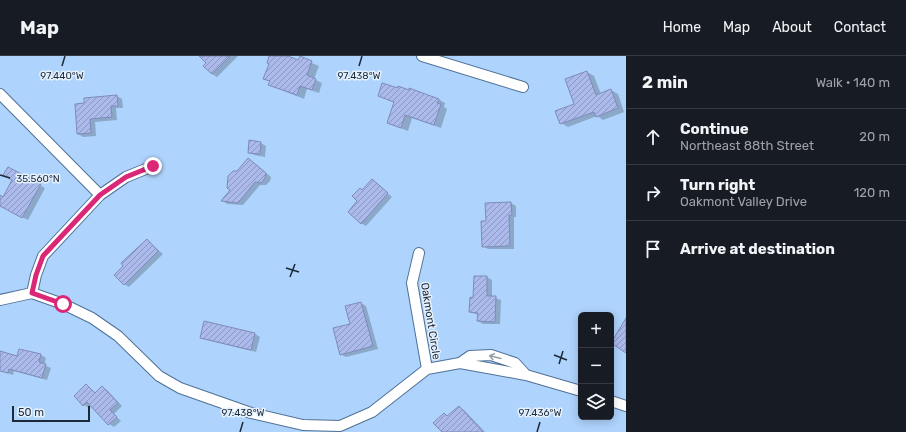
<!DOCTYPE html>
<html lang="en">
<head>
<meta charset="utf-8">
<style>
	:root { --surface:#171b24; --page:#242831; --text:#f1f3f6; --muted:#9ea1a6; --line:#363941 }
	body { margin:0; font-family:Rubik,sans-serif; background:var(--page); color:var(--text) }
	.controls { position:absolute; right:12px; bottom:12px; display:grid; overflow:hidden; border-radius:6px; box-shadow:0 2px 10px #0003 }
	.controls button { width:36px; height:36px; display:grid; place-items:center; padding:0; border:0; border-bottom:1px solid var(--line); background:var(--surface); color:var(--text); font:20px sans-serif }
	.scale { position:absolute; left:12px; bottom:10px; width:78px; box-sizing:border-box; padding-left:4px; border:2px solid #1b2938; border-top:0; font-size:11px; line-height:14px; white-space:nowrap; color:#1b2938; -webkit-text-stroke:3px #e6f1fe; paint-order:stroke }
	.stop { position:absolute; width:12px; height:12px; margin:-9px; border:3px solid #db2777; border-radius:50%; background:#fff }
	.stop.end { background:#db2777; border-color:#fff; box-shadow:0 1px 4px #0008 }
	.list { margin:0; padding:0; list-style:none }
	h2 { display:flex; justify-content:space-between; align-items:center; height:52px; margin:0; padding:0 16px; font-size:17px }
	h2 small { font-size:13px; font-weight:400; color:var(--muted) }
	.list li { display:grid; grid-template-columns:26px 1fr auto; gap:12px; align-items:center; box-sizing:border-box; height:56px; padding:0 16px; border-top:1px solid var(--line) }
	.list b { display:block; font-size:15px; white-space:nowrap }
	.list p { margin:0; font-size:13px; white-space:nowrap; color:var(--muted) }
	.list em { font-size:13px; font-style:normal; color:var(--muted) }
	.icon { flex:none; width:22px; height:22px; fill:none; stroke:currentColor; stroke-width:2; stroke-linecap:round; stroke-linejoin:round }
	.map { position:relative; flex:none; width:626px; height:376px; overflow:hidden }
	header { display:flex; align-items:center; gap:24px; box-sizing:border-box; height:56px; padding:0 20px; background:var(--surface); border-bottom:1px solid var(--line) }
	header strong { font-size:19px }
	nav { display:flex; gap:22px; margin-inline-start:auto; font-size:14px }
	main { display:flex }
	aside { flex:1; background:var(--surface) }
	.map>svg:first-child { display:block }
	.shadow { fill:#0003 }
	.building { fill:url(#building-hatch); stroke:#7e8bb9 }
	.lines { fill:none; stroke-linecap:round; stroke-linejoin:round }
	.street-casing { stroke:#507196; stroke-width:12 }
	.street { stroke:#fff; stroke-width:10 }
	.oneway { stroke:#989fa5 }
	.route { stroke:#db2777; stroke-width:5 }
	.ticks { fill:none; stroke:#1b2938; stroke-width:1.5 }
	.labels { text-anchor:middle; stroke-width:3; stroke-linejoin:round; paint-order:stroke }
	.street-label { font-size:11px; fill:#1b2938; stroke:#e6f1fe }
	.ticks-label { font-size:10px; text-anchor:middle; fill:#1b2938; stroke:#e6f1fe; stroke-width:3; stroke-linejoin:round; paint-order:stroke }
</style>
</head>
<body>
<header>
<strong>Map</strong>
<nav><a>Home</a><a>Map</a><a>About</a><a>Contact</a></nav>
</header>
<main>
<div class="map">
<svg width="626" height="376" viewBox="0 0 626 376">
	<defs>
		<pattern id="building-hatch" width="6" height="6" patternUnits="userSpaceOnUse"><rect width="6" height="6" fill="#abbaea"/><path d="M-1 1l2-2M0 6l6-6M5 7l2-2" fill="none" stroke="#8a97bf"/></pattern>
	</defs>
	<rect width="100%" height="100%" fill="#aed3fc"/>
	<path class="shadow" d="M200,0H238L217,21L212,18L208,7Z
		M270,0H285L299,5L300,2L319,10L314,23L322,27L319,37L307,33L304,43L269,29L270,26L265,23L270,8Z
		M587,16L594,20L601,38L611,34L618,38L624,56L603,64L597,60L568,71L561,67L576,48Z
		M117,40L122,43L123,52H116L117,64L95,66L96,80L83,81L78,78L85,48Z
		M379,40L438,43L445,47L444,51L447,53L441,72L412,62L408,75L395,70L388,66L395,47Z
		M250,86L261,87L266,90L265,101L254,99L249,96Z
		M253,106L271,121L270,125L266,129H260L243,149L227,148L223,145L231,134L237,116Z
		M8,112L45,132L28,164L0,150V140L4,142L13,124Z
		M372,124L392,141L366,170L361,167L359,145L362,135Z
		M511,147L516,150V161H514V193H488L483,190L487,166Z
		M147,184L163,198L129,231L124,228Z
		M475,221H487L492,224V241L501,244L500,268H483L478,265V259L470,256L474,243Z
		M361,247L366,250L378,293L346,301L340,298Z
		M255,278L260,281L256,296L207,284L201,281Z
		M0,296L18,301L41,299L46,302L44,309L51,312L47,324L14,315L13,319L0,315Z
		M86,329L96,337L102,331L107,334L122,350L114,358L121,365L114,371L109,368L91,350L89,352L84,349Z
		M459,351L464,354L485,376H443L444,358L448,361Z"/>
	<path class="building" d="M199,0H230L212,18L203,10L206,7Z
		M269,0H288L298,4L300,0L312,5L307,19L316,23L312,34L300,30L297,39L268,29L270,25L263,23L269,8L267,7Z
		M587,15L596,39L611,33L618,52L596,61L594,56L560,68L555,55L574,48L565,23Z
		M382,27L398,32V30L409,34V32L439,43L437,47L441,48L434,69L405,59L401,72L387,67L394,46L378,40Z
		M117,39L118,50H111L112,61L90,63L91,77L77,78L75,48L84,47V42Z
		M249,84L261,86L260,98L248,97Z
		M248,102L266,117L265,122L261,127L255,126L238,147L221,145L230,134L227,132L228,120L233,115H237Z
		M8,111L41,128L22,162L0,150V139L3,141L12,124L3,119Z
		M372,123L388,137L361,168L348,156L357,145L352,140L360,132L362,134Z
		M511,146L512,159H509L510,190L482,191L481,165H486L485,147Z
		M147,183L158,195L124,229L114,219L123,210L121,207Z
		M474,220H487V240H496L495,266L477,265L478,257L469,256L470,241L473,242Z
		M361,246L373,290L340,299L333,272L350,268L345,250Z
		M626,262V297L611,287Z
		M204,265L255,277L251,294L200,282Z
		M19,293L41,298L39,306L46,308L42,322L9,313L8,317L0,315V295L17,300Z
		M86,328L95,337L102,330L118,347L110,354L117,361L108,369L87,346L83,350L74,340Z
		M459,350L483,376H442L433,367L444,357L447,360Z"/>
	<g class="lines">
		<defs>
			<path id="street" d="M422,0L523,31
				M0,38L100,139
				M419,197L412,227L427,313
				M32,237L36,219L43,200L100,139L126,121L153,110
				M0,244L32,237L63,248L92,262L118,280L159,320L180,332L251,357L303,369L340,370L372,356L427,313L460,307L526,319L581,335
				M460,307L470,300L491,299L515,307L526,319
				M611,345L626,350"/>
		</defs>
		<use href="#street" class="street-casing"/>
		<use href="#street" class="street"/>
	</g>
	<defs><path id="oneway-shaft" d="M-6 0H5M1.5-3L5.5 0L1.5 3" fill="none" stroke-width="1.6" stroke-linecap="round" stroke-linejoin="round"/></defs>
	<use class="oneway" href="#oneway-shaft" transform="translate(495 301) rotate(-166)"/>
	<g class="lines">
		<path class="route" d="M63,248L32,237L36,219L43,200L100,139L126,121L153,110"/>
	</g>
	<path class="ticks" d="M62,10L65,0M359,10L362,0M0,119L10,122M286,212L299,216M290,221L295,208M554,299L567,304M559,308L563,295M240,376L243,366M537,376L540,366"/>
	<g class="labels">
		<g class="street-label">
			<text transform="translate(431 265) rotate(81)" y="4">Oakmont Circle</text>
		</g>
	</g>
	<g class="ticks-label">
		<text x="62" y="23">97.440°W</text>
		<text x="359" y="23">97.438°W</text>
		<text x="38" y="126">35.560°N</text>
		<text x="243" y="360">97.438°W</text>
		<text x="540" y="360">97.436°W</text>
	</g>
</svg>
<div class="controls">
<button>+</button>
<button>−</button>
<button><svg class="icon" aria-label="layers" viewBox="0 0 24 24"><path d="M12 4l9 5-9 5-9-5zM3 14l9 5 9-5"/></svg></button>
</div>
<div class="scale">50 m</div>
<div class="stop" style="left:63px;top:248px"></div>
<div class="stop end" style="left:153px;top:110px"></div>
</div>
<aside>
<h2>2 min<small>Walk · 140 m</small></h2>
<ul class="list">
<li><svg class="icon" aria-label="ahead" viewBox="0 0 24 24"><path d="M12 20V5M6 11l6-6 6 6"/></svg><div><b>Continue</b><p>Northeast 88th Street</p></div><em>20 m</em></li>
<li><svg class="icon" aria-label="right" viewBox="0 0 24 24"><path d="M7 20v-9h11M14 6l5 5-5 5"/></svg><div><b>Turn right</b><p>Oakmont Valley Drive</p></div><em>120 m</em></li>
<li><svg class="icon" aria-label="arrive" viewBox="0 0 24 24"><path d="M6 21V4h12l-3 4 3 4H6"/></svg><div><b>Arrive at destination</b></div></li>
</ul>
</aside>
</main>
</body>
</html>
